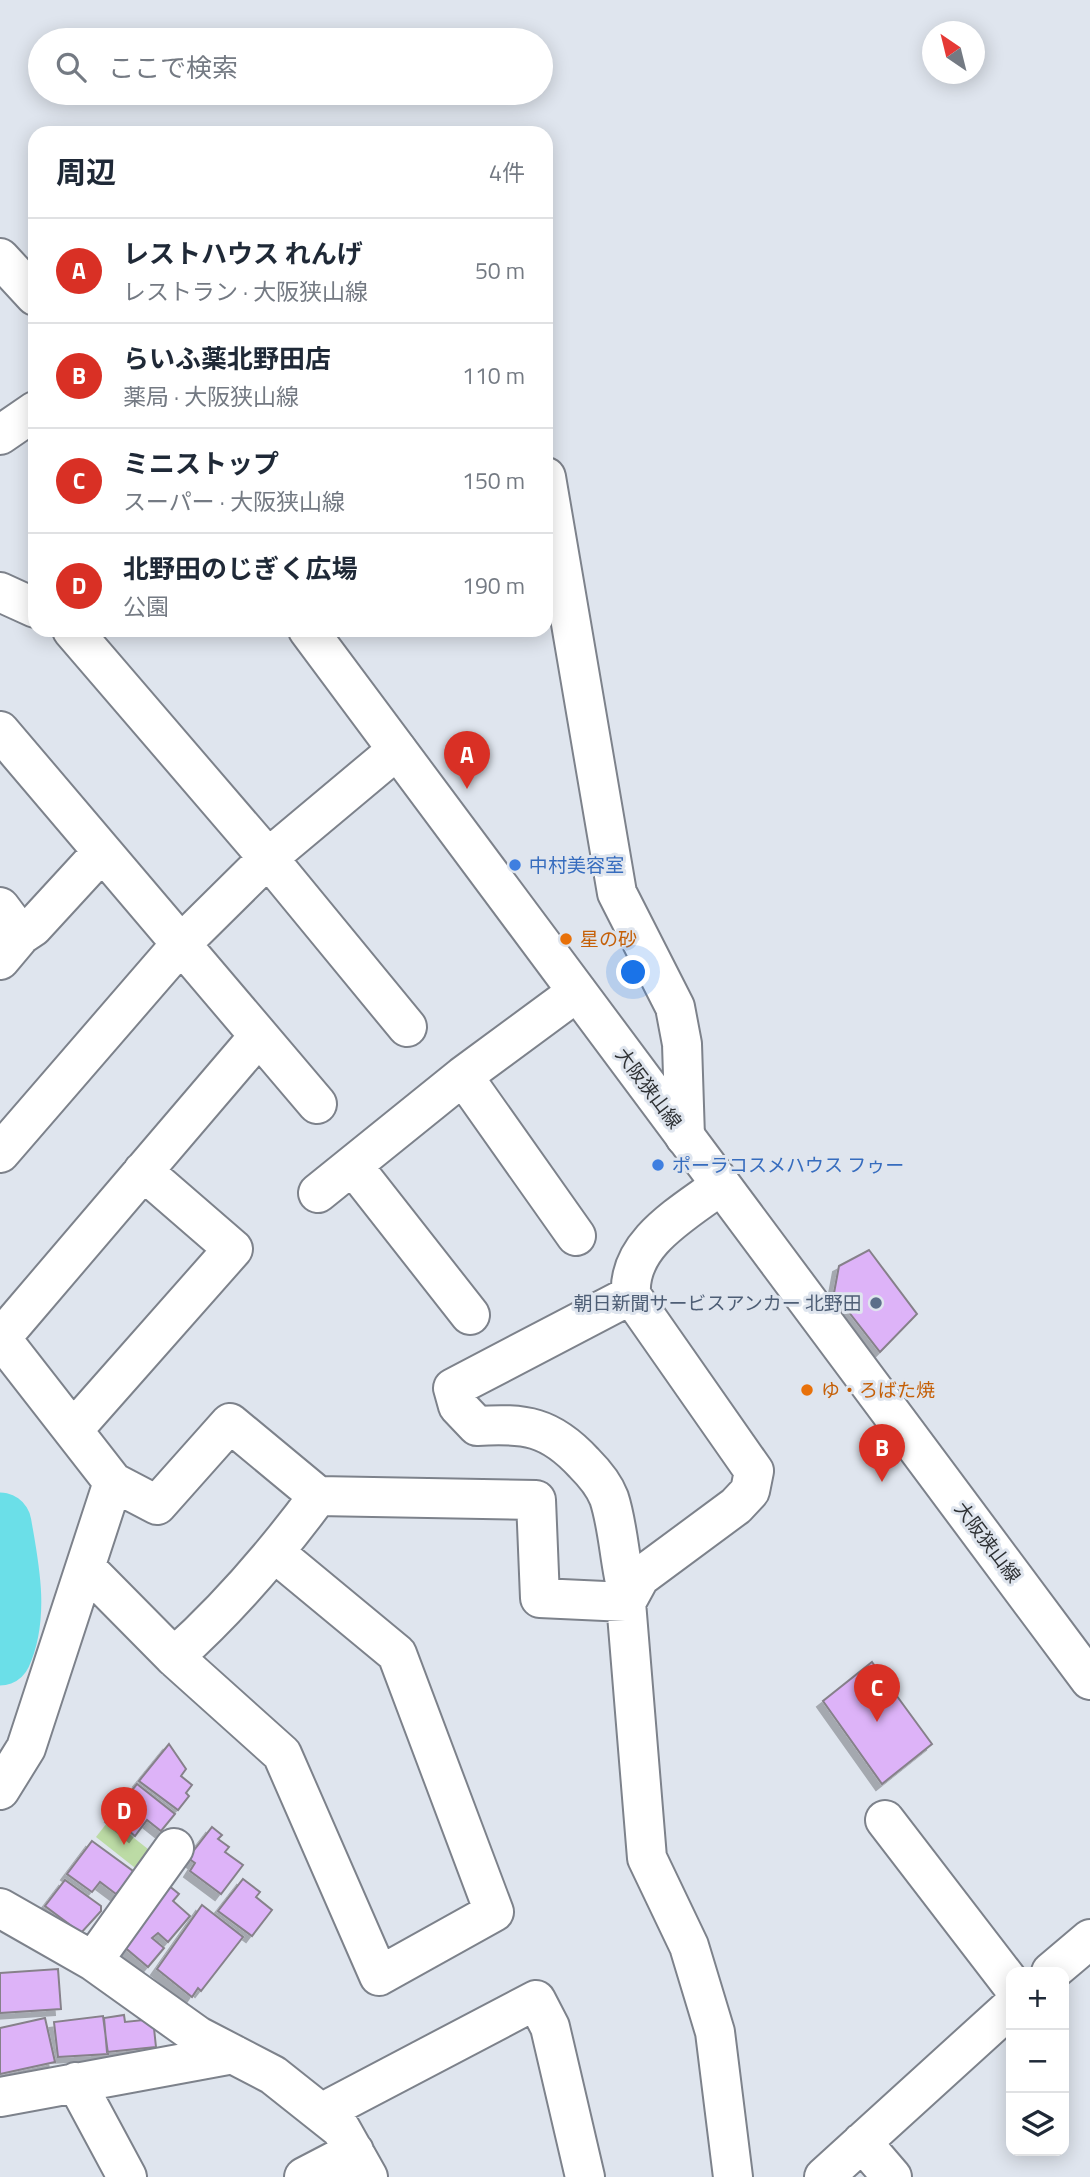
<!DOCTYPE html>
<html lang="ja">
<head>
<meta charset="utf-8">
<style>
	:root { --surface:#fff; --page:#f6f6f7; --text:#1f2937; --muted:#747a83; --line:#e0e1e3; --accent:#d93025 }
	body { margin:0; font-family:"Titillium Web","Noto Sans JP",sans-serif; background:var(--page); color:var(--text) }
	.controls { position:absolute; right:21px; bottom:21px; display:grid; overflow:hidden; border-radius:14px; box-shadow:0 4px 18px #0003 }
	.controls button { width:63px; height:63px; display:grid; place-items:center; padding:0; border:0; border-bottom:2px solid var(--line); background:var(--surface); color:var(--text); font:35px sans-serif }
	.compass { position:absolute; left:922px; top:21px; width:63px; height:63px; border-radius:50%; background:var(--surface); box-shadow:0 4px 18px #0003; rotate:325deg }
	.you { position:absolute; left:634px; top:973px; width:24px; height:24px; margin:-18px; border:5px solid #fff; border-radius:50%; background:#1a73e8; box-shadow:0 0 0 10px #1a73e833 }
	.badge { display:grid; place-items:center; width:46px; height:46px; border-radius:50%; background:var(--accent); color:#fff; font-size:23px; font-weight:700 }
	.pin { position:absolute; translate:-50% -58px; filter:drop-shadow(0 2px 4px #0008) }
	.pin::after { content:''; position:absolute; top:37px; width:24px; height:21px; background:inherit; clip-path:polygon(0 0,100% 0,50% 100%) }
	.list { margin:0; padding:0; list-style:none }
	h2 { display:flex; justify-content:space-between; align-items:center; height:91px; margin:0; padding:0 28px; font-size:30px }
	h2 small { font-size:23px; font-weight:400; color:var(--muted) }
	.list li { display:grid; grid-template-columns:46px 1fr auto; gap:21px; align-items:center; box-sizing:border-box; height:105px; padding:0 28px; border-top:2px solid var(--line) }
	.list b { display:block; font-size:26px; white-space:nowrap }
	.list p { margin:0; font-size:23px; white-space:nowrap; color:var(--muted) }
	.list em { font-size:23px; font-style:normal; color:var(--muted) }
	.icon { flex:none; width:38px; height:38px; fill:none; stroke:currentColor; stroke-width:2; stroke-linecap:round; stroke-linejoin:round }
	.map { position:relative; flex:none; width:1090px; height:2177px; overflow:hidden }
	.search { position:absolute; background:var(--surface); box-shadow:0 4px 18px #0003; left:28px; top:28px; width:525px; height:77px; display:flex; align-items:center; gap:18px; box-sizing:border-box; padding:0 24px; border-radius:38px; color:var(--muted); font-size:26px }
	.panel { position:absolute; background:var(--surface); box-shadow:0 4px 18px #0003; left:28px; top:126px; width:525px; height:511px; border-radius:21px }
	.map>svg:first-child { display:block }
	.green { fill:#bcdba5 }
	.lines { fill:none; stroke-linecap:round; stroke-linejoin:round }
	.river { stroke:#6bdfe8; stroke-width:63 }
	.building { fill:#ddb3f8; stroke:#86818a; stroke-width:2; filter:url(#shadow) }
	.minor-casing { stroke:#7d828b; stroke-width:42 }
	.major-casing { stroke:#7d828b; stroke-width:42 }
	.minor { stroke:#fff; stroke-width:38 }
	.major { stroke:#fff; stroke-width:38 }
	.shop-dot { fill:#3f7fe0; stroke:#dfe5ee; stroke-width:2.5 }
	.food-dot { fill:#e8710a; stroke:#dfe5ee; stroke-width:2.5 }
	.service-dot { fill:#5c6f8a; stroke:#dfe5ee; stroke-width:2.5 }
	.labels { text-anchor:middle; stroke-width:6; stroke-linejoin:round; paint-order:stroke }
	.shop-label { font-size:19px; fill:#366cbe; stroke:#dfe5ee; text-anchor:start }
	.food-label { font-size:19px; fill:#c56008; stroke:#dfe5ee; text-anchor:start }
	.street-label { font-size:19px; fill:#2e3134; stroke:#dfe5ee }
	.service-label { font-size:19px; fill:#4e5e75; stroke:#dfe5ee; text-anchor:end }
</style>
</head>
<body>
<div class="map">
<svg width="1090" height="2177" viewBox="0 0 1090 2177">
	<defs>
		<filter id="shadow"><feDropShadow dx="-6" dy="6" stdDeviation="0" flood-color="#0004"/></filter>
	</defs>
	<rect width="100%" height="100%" fill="#dfe5ee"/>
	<path class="green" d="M110,1819L153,1853L139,1871L96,1837Z"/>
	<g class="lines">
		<path class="river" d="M0,1524C7,1565 18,1614 0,1654"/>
	</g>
	<path class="building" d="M869,1250L917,1314L880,1352L834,1293L839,1266Z
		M872,1662L932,1744L882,1784L823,1701Z
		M169,1744L186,1769L181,1776L192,1785L186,1793L189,1796L178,1810L139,1781Z
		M137,1784L175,1814L161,1831L147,1820L135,1836L111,1816Z
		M212,1827L222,1835L218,1839L229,1847L225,1852L243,1865L221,1894L190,1871L195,1863L188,1858Z
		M92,1841L133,1871L132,1876L116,1894L100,1882L92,1892L67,1874Z
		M243,1879L260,1892L256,1897L272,1910L252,1936L218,1911Z
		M65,1880L101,1906V1911L81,1933L45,1906Z
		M168,1885L179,1894L173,1901L190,1916L168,1942L158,1933L152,1938L164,1948L148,1967L122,1945Z
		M202,1905L243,1937L201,1991L198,1988L192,1997L157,1969Z
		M58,1969L61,2009L0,2013V1973Z
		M124,2015L125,2022L153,2019L156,2047L107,2052L104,2018Z
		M103,2016L108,2054L58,2057L54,2022Z
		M45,2018L55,2062L0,2074V2028Z"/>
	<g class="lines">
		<defs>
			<path id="minor" d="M0,435L35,411
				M546,477L617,893L675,1007L682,1044L685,1137
				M0,592L35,608
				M72,630L268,858L407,1027
				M0,731L317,1104
				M0,907L21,935L0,960
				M21,935L33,927L101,853
				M463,1076L576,1236
				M0,1153L180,945L268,858L397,750
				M353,1166L470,1315
				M318,1193L463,1076L577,992
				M0,1337L113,1482L157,1505L230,1423L318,1496L536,1500L540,1598L626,1602L647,1858L689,1946L715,2032L733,2177
				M1,1338L258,1037
				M73,1430L233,1249L143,1171
				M86,1568L174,1657L282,1754L379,1976L494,1912L397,1654L275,1553
				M640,1577H624C619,1552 617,1522 609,1498C604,1485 593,1472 584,1463C550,1426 525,1423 477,1426L458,1406L453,1388L631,1295C627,1243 684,1213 721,1185
				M628,1599L640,1577L736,1506L750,1491L754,1471L631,1295
				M174,1657C229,1608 275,1554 318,1496
				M0,1790L26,1748L113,1482
				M885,1820L1011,1984
				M0,1908L93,1961L198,2036L273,2075L341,2129L368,2177
				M93,1961L174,1848
				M1051,1972L1090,1939
				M76,2082L127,2177
				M0,2097L233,2054
				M321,2113L536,2000L550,2027L585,2177
				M862,2142L892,2177
				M304,2177L354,2151
				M824,2177L1011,2007"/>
			<path id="major" d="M0,258L35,296
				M308,630L1090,1680"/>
		</defs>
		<use href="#minor" class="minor-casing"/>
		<use href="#major" class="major-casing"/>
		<use href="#minor" class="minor"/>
		<use href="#major" class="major"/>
	</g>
	<g class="shop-dot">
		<circle cx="515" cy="865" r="7"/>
		<circle cx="658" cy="1165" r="7"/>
	</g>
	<g class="food-dot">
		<circle cx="566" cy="939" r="7"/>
		<circle cx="807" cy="1390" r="7"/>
	</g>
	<circle class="service-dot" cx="876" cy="1303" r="7"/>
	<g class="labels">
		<g class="shop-label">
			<text x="529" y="872">中村美容室</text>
			<text x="672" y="1172">ポーラコスメハウス フゥー</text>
		</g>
		<g class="food-label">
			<text x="580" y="946">星の砂</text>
			<text x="821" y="1397">ゆ・ろばた焼</text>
		</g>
		<g class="street-label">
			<text transform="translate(649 1088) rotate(53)" y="7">大阪狭山線</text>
			<text transform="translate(988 1542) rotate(53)" y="7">大阪狭山線</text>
		</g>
		<g class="service-label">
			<text x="862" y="1310">朝日新聞サービスアンカー 北野田</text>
		</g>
	</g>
</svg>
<div class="controls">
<button>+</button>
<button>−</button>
<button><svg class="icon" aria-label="layers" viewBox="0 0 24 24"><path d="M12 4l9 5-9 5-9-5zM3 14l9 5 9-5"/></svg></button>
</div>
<svg class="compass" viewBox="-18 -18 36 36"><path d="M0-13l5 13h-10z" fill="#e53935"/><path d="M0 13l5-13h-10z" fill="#747a83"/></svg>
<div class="you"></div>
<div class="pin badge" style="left:467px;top:789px">A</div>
<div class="pin badge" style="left:882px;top:1482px">B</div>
<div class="pin badge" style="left:877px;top:1722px">C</div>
<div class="pin badge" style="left:124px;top:1845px">D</div>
<div class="search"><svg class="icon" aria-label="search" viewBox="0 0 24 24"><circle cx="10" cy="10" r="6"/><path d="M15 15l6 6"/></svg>ここで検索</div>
<section class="panel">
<h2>周辺<small>4件</small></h2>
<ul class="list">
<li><span class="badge">A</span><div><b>レストハウス れんげ</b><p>レストラン · 大阪狭山線</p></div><em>50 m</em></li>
<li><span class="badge">B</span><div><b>らいふ薬北野田店</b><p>薬局 · 大阪狭山線</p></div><em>110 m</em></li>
<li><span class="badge">C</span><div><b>ミニストップ</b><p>スーパー · 大阪狭山線</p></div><em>150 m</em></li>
<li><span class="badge">D</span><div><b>北野田のじぎく広場</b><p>公園</p></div><em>190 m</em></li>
</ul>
</section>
</div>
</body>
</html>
